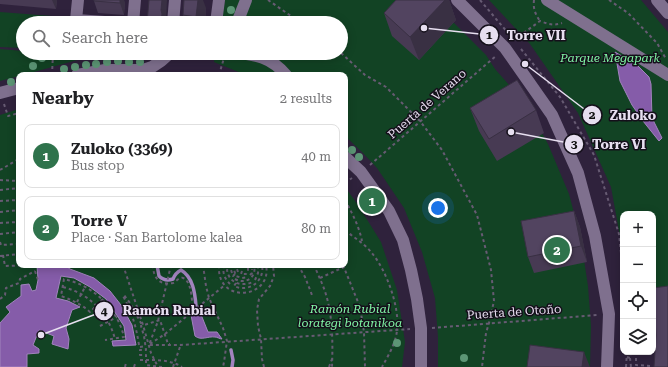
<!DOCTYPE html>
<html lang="en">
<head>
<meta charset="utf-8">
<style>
	:root { --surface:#fff; --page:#f6f6f6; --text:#202124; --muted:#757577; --line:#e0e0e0; --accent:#2f734c }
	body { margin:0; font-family:"Roboto Serif",serif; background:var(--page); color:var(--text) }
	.controls { position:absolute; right:12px; bottom:12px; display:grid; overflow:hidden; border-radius:8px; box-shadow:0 2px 10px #0003 }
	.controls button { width:36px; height:36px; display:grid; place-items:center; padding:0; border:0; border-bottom:1px solid var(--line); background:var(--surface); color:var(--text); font:20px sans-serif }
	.you { position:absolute; left:438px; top:208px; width:14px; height:14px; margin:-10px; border:3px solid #fff; border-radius:50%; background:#1a73e8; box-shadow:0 0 0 6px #1a73e833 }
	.badge { display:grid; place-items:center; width:26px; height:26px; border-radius:50%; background:var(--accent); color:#fff; font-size:13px; font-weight:700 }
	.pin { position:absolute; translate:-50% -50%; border:2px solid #fff; box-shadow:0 1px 4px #0006 }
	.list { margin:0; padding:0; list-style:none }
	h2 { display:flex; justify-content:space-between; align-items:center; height:52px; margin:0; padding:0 16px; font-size:17px }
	h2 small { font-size:13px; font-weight:400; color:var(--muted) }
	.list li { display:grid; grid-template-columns:26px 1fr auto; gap:12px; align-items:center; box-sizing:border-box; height:64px; margin:0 8px 8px; padding:0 8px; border:1px solid var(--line); border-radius:8px }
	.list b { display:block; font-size:15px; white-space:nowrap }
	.list p { margin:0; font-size:13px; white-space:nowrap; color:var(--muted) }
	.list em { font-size:13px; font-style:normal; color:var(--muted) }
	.icon { flex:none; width:22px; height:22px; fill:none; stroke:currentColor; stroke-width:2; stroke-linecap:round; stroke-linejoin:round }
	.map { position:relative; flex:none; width:668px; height:367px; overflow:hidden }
	.search { position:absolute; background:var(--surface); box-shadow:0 2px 10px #0003; left:16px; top:16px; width:332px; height:44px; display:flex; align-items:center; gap:10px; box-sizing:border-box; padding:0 14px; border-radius:22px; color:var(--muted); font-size:15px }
	.panel { position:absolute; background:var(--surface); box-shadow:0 2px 10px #0003; left:16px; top:72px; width:332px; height:196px; border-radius:8px }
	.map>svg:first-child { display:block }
	.green { fill:#124324 }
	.water { fill:#855ca9; stroke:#a283be }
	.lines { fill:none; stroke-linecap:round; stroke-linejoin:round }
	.stream { stroke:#a283be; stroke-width:3.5 }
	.path { stroke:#675b73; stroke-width:2; stroke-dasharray:3 3; stroke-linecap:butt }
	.minor { stroke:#7f708e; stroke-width:12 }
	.tree { fill:#5c9675 }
	.wall { fill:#473a53 }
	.shaded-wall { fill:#393043 }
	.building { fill:#524460; stroke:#393043 }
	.labels { text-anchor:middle; stroke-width:3; stroke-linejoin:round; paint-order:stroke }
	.park-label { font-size:12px; font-style:italic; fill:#80f4a4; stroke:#140f1a }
	.street-label { font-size:12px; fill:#e7dff0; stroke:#140f1a }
	.leader { fill:none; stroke:#e7dff0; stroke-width:1.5 }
	.callout-dot { fill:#e7dff0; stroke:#140f1a; stroke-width:1.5 }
	.mark-label { font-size:12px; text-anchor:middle; font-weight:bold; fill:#111 }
	.callout-label { font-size:13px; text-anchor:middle; font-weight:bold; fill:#e7dff0; stroke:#140f1a; stroke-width:3; stroke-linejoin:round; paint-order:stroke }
</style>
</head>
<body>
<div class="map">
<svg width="668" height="367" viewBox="0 0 668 367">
	<rect width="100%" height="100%" fill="#2f223c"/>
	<path class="green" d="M225,0H428L445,14L486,55L495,69L526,104L548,144L569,194L581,240L588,286L591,326L590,367H438V337L435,298L422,252L404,208L377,168L362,152L345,136V75H246L214,62L215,53H341V23H221Z
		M489,0H641L668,32V298L653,301V214H623V253L611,187L578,113L530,44Z
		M0,12L52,16L55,23H23V48L0,47Z
		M0,49L23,51V53H49L92,56L23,75H19V76L0,81Z
		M19,109V265H345V187L358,205L381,242L397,290L405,342L402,367H0V115Z"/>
	<path class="water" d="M615,52L637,65L649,77L651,84L652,118L662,138L659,141L643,121L632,105L620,81Z
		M37,265H64L70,269L94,278L110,291L121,305L132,325L136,345L113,346L112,341L126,340L124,326L106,299L90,287L74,278L61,276L56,298L68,301L80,307L72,310L66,328L69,339L68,349L52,344L54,336L39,330L33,345L39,349V353L27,354V367H0V323L10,312L6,307L21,296V285L29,284L32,291L36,290L38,280Z
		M196,310L200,312L208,332H217L222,339C220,339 217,337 215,337C208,336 201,341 195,336L191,315Z"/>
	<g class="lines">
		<path class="stream" d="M157,265L159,276C163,280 167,281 173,279C175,274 177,272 181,270C193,277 195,293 196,306
			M231,350L233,360L232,367"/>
		<path class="path" d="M268,0L301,23
			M480,0L508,33
			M534,0C533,8 535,14 540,21
			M609,0L628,13L657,43L666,59
			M514,40L540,21C548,24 553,26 562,23
			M521,49L560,97L594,155L619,234L623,272
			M341,53L365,75L386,87L420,121L442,150L477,215L491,270L494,301L489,323L486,333L482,367
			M52,75L53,53
			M219,75L224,58
			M4,104L8,116L19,113
			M370,165L497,55
			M0,170L19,159
			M0,180L19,181
			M345,183L352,178
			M0,190L19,188
			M345,200C352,213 359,226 362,241
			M0,201L19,200
			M0,212L19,210
			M0,223L19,222
			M345,230C354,238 364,243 371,252C386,269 400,307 397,330C396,343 388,356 382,367
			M0,234L19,232
			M0,242L1,245L19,244
			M3,255L5,266L32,265
			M0,256L19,254
			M35,265V271L38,280
			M123,265L143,325L151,353L158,367
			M153,265C153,277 159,286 173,283C176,282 178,278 181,278C183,277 185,279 186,280C192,286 192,303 193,311
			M171,265L158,321L149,345H181L410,329
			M203,265L206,286L209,298L223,328L227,341L224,362L223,367
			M219,265C216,305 273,299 266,265
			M224,265C222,273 225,279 230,284
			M228,265V266L231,267V265
			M235,265L234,270L236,276L242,278L248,277
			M298,265L305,277L312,295
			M313,265C316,269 318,274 320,279C333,306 333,338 332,367
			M343,265L360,307L364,332L365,367
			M242,271L241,274H246L248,271V267L251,265
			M238,272L237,269L239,265
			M235,274L233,276L231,270H227C229,283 241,287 253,282
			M250,275L252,273V269
			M320,278L344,267
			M235,279C246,285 257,277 254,265
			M255,280L258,273V265
			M236,283L234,286C249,293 265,281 262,265
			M63,287C90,294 108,313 115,339
			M0,299L5,295L6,288L19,283L20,279L35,271
			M103,299L90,312C81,304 72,300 61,296L64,279C94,286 117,308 124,337L105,340
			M77,302L85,287
			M100,326L117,317
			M432,328L597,315
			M150,344L165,334L225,285
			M139,345C136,326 132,312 123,296L124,295L130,303L142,325
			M140,347L146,346
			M636,352V365L651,366
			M627,357L630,358L631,352
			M630,358L631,367
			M140,360C155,360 169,359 182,367
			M125,367L126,363
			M134,367L135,364
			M162,367L146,365V355H140V350H146L144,336L141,326L160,320L168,344H170
			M173,367L181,344
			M264,367L262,359L261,339L258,326L257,310L259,299L270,286L274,276L273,265
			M329,367L332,359
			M626,367L627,352"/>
		<path class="minor" d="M78,0L76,20L119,23
			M457,0L505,48L552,115L578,173L595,236L609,314L607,367
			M547,0L668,75
			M657,0L668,13
			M133,23L135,0
			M173,23L175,0
			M216,23L219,0
			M237,23L246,0
			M234,53C256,54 272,58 286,75
			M77,75L105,70H143L152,67L161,61L170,53
			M0,93L19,88
			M345,157L361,172L389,211L403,240L411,270L417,299L421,328V367"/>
	</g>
	<g class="tree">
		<circle cx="231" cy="10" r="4"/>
		<circle cx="42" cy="58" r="4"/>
		<circle cx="118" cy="61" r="4"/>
		<circle cx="107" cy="62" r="4"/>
		<circle cx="129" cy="62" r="4"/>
		<circle cx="140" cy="62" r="4"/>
		<circle cx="96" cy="64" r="4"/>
		<circle cx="86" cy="65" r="4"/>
		<circle cx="33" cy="66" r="4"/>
		<circle cx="75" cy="67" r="4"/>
		<circle cx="64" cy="69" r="4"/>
		<circle cx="11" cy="82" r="4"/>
		<circle cx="352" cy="150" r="4"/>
		<circle cx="359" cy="157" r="4"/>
		<circle cx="397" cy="343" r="4"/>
		<circle cx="464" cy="358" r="4"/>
	</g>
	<path class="wall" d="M0,0H57L56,9L0,4Z
		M396,0H449L456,20L419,60L392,36L384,13Z
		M94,1L125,2L124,15L98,13Z
		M206,8L205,23H186L183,15Z
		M96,53H154V57L129,54V56Z
		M470,108L536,110L544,133L497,161L479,131Z
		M574,211L580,227L587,262L534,273L528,257Z"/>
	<path class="shaded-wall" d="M52,0H57L56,9Z
		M120,0H124L125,2L124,15L120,3Z
		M162,0H167L166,23H161V10Z
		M198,0H203L206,8L205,23H199L196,17Z
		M445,0H449L456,20L419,60L410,37Z
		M574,211L580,227L587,262L581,246Z
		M584,352L590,367H582Z"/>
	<path class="building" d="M94,0H120V3L94,1Z
		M149,0H162L161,10L162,14L161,23H147Z
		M184,0H198L196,17L183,15Z
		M396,0H445L410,37L384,13Z
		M517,80L536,110L489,139L470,108Z
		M574,211L581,246L528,257L521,221Z
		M668,286V367H654L656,335L653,288Z
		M530,345L584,352L582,367H527Z"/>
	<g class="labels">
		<g class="park-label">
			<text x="610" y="62">Parque Megapark</text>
			<text x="350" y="313">Ramón Rubial<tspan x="350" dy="14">lorategi botanikoa</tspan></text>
		</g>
		<g class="street-label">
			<text transform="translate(427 104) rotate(-41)" y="4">Puerta de Verano</text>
			<text transform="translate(514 312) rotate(-4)" y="4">Puerta de Otoño</text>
		</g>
	</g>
	<path class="leader" d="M424 28L489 35M525 64L592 115M511 132L574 144M41 335L104 311"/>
	<g class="callout-dot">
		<circle cx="424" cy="28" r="4"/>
		<circle cx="525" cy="64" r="4"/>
		<circle cx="511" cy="132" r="4"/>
		<circle cx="41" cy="335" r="4"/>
		<circle cx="489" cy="35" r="10"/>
		<circle cx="592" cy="115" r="10"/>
		<circle cx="574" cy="144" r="10"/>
		<circle cx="104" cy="311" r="10"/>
	</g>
	<g class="mark-label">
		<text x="489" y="39">1</text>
		<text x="592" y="119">2</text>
		<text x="574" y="148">3</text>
		<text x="104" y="315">4</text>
	</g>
	<g class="callout-label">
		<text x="536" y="40">Torre VII</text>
		<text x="633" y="120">Zuloko</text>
		<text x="619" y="149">Torre VI</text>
		<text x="169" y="315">Ramón Rubial</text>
	</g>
</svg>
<div class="controls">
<button>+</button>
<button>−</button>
<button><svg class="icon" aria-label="locate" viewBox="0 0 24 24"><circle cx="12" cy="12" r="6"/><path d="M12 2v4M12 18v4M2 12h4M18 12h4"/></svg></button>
<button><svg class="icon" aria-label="layers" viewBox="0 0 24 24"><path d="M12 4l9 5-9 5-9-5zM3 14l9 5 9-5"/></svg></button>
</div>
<div class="you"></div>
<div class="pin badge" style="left:372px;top:201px">1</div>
<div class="pin badge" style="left:557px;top:250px">2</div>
<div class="search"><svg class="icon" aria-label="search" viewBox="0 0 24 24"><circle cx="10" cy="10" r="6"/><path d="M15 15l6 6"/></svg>Search here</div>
<section class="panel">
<h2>Nearby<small>2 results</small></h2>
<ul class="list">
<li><span class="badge">1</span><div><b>Zuloko (3369)</b><p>Bus stop</p></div><em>40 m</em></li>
<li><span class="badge">2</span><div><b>Torre V</b><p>Place · San Bartolome kalea</p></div><em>80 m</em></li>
</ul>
</section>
</div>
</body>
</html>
